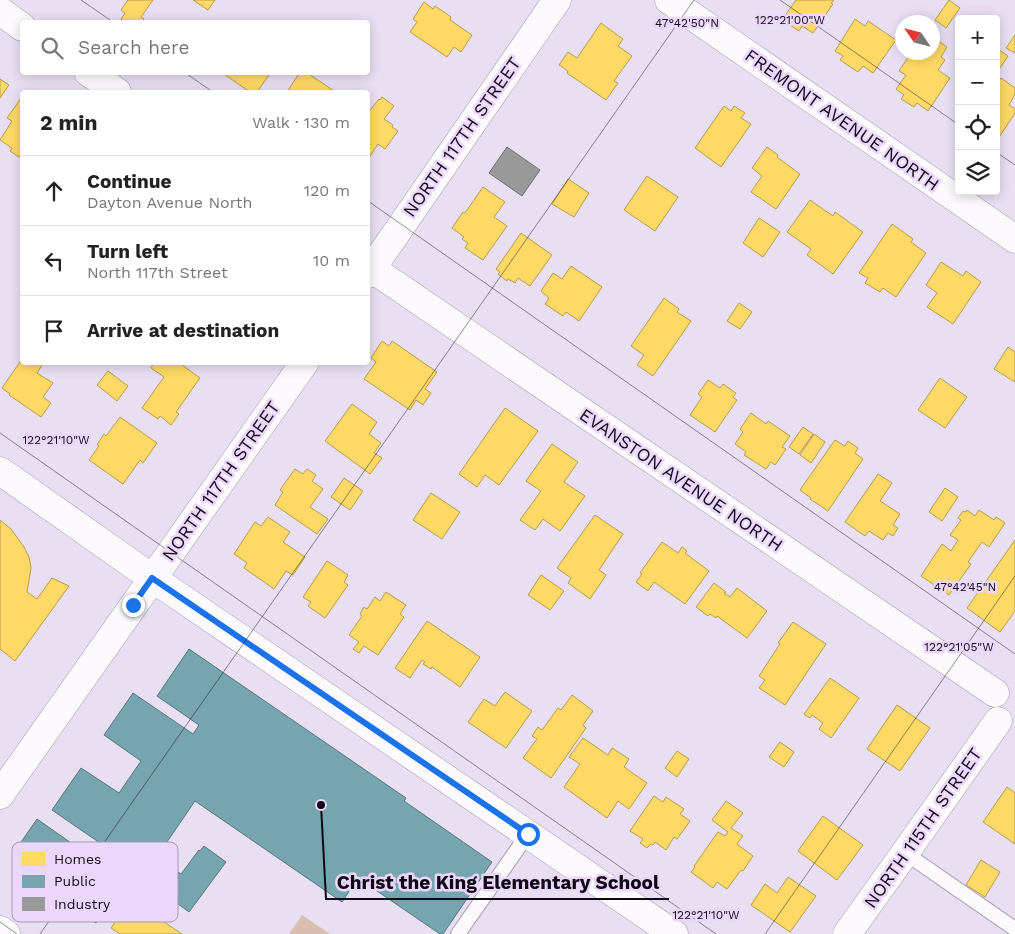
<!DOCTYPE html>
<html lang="en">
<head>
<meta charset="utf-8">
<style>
	:root { --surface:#fff; --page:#f2f2f2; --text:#222; --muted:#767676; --line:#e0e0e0 }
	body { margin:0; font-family:"Work Sans",sans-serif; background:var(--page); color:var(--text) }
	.controls { position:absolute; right:15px; top:15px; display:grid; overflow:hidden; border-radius:5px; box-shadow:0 2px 12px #0003 }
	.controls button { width:45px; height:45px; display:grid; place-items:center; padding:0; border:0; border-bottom:1px solid var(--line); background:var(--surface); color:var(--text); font:25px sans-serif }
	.compass { position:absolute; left:895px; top:15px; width:45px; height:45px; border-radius:50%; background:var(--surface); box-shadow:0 2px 12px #0003; rotate:305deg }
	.stop { position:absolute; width:15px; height:15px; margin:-11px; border:4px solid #1a73e8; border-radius:50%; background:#fff }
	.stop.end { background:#1a73e8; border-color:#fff; box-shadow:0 1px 5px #0008 }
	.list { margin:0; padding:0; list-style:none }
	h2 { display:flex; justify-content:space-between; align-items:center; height:65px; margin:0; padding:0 20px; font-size:21px }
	h2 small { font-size:16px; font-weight:400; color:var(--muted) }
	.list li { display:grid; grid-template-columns:32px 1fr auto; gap:15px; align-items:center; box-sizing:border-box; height:70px; padding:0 20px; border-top:1px solid var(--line) }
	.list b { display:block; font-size:19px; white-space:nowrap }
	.list p { margin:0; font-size:16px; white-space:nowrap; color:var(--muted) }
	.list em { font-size:16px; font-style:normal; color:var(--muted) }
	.icon { flex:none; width:28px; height:28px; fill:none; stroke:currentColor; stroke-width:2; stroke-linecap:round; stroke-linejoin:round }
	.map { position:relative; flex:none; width:1015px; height:934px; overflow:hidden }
	.search { position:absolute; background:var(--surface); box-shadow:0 2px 12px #0003; left:20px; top:20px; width:350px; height:55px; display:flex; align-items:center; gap:12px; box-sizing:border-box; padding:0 18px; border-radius:5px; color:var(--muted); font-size:19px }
	.panel { position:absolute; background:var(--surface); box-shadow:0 2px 12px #0003; left:20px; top:90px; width:350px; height:275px; border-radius:5px }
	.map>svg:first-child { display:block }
	.green { fill:#dabfb0 }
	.homes { fill:#ffd966; stroke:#b79b4d }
	.public { fill:#76a5af; stroke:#577680 }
	.industry { fill:#999; stroke:#706e71 }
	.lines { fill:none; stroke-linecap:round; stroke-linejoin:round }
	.service-casing { stroke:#a49cab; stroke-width:16 }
	.minor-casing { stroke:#a49cab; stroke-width:29 }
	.tertiary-casing { stroke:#a49cab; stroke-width:29 }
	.service { stroke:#fcfafd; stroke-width:14 }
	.minor { stroke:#fcfafd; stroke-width:28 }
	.tertiary { stroke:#fcfafd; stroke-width:28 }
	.route { stroke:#1a73e8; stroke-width:6 }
	.ticks { fill:none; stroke:#0f0914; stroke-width:1; stroke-opacity:0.45 }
	.labels { text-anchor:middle; stroke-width:5; stroke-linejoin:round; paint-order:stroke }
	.street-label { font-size:18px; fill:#0f0914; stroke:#ead7fb }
	.key { fill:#ead7fb; stroke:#a899b6; stroke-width:1 }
	.key-label { font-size:14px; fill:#0f0914 }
	.ticks-label { font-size:12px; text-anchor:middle; fill:#0f0914; stroke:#ead7fb; stroke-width:5; stroke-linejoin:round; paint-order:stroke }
	.leader { fill:none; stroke:#0f0914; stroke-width:2 }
	.callout-dot { fill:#0f0914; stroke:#ead7fb; stroke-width:2 }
	.callout-label { font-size:19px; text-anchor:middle; font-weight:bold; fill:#0f0914; stroke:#ead7fb; stroke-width:5; stroke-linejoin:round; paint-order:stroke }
</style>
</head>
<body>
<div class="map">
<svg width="1015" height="934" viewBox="0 0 1015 934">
	<rect width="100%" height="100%" fill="#e9dff3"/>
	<path class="green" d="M302,915L330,934H289Z"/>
	<path class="homes" d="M128,0H153L141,17L144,19L142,22H125L121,19L125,13L121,10Z
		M193,0H215L208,10Z
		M796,0H834L831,3L833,4L813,33L802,26L799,31L782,20Z
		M949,0L960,8L946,28L935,20Z
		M424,2L433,9L435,6L451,17L450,20L472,35L461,52L454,47L447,57L410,32L417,22L413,19Z
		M855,19L865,26L868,21L896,40L873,73L863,66L858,72L840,60L843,56L835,51Z
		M601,23L623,39L618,46L632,56L614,81L618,83L606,100L567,73L568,71L559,65L568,52L577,58Z
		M1015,35V53L1006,48Z
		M934,38L947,47L941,57L945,60L938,70L950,78L928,111L917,103L914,107L901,99L904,95L896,89L906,75L899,71L911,53L920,59L924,52H932V40Z
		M999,50L1008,56L996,74V54Z
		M221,72H271L257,92H250Z
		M300,72H306L334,91L333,92H287Z
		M1001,78L1015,88V94L1009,105L1015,109V113L996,142V85Z
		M0,79L9,85L0,98Z
		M22,97V159L10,151L12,148L0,140L12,121L7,118Z
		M382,97L394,106L384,119L393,125L392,127L398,131L385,149L378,144L368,159V112L371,109L379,99L380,100Z
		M724,106L731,111L734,106L745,113L741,118L751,124L721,167L695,148Z
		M767,147L778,155L777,157L800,174L776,209L751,192L762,176L752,168Z
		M647,176L678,197L655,231L624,210Z
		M568,179L589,193L574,217L552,204Z
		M483,187L505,202L494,217L507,226L483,260L465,248L468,243L462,239L464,237L452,228L463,212L465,213Z
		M810,200L833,216L835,212L863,232L833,274L807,255L811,249L787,232Z
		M759,218L780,232L763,257L743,243Z
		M892,224L913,239L911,242L926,253L896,297L883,288L880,292L865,283L868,278L859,273Z
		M521,233L552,255L530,286L518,278L515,283L508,279L507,281L498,274L500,272L496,269Z
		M941,262L963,276L966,271L981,282L953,324L927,307L937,293L926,285Z
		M571,266L602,287L579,321L566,312L563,316L545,304L549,298L541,291L553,273L562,279Z
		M664,298L679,309L677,312L691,321L653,376L637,365L644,355L631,346Z
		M739,303L752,312L740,329L727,321Z
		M382,341L389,346L392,341L437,372L425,389L431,393L423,405L416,400L410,410L364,379L376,362L371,358Z
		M1008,347L1015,352V382L994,369Z
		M22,359V362H44L37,373L53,383L43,397L51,403L41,417L9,395L10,394L2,388Z
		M154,362H178L200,378L176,412L179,414L171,425L160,416L158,419L142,408L164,377L151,368Z
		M108,371L128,386L117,401L97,385Z
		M940,378L967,397L945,428L918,410Z
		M708,380L720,388L723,384L736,393L733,397L737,400L715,432L690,415L702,397L698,394Z
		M352,404L377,422L369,434L381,443L374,453L382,458L370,474L325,441Z
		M505,408L538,431L499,485L485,475L477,487L459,474Z
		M751,413L766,424L768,421L790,436L782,447L786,449L775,465L771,462L766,469L744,455L746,452L735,444L743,432L740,429Z
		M120,417L157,443L143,463L140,460L123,484L89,460L99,446L97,445L104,434L106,436Z
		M803,427L813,434L799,454L789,447Z
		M814,434L825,442L811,463L800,455Z
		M835,440L845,446L848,441L858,448L855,453L863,459L828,511L810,499L811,498L800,490Z
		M552,444L578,462L564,482L585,496L560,531L543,519L535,530L520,520L541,491L526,481Z
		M295,469L303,474L307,469L316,475L312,481L323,489L310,507L328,519L317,534L275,505L283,492L280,490Z
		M878,474L892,483L880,501L900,514L893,525L898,528L893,536L888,533L883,540L869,531L865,536L845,522Z
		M344,478L363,491L350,510L331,497Z
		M945,488L958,497L942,521L929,512Z
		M431,493L460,512L442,539L413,520Z
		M967,510L975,516L979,510L994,520L996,517L1005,523L989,547L982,542L968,562L971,564L949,595L921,576L942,544L951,551L958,540L950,535L961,520L958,518L963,511L966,512Z
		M595,515L623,534L599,570L606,575L590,599L568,583L571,578L557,568Z
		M268,517L290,532L283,542L305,557L293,575L286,571L274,589L244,568L247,563L234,554L255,522L261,526Z
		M0,520L11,529L24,547L29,557L31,568L27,592L37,599L52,578L69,586L15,661L0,649Z
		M1015,540V611L1000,632L967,608Z
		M662,542L678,553L682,547L687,551L685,553L709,571L685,604L654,582L648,591L636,582L642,574L640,573Z
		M327,561L348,575L344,582L348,585L325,618L308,606L311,602L303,597Z
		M541,575L564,591L550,610L528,595Z
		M714,583L726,592L724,593L730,597L737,588L767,611L747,638L717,616L716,618L710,614L708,616L696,607Z
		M386,592L406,605L400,614L404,617L378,655L364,646L359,653L353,649L359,642L349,635L362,616L360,614L364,607L367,609L375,597L380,601Z
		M427,621L480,657L460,687L432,667L431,669L423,664L425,662L422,660L410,678L395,668Z
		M793,622L826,644L785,705L759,688L765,680L759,676L780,644L778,643Z
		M830,678L859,698L831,738L819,729L823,723L812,715L810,718L804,714Z
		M505,692L532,711L506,748L468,722L484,699L495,706Z
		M572,695L593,711L583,725L586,728L551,778L523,758L537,739L532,736L538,727L542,730L558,708L561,710Z
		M897,705L930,728L900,771L867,749Z
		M583,738L608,755L612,748L629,759L624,767L647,783L629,809L618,801L607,818L564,787L580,764L569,757Z
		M780,742L794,752L784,767L769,757Z
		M677,751L689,759L677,777L665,768Z
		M1007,787L1015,793V844L983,822Z
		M654,796L663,802L666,797L684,809L680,814L690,821L677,839L674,837L666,850L655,842L653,845L651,844L647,848L640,843L643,839L630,831Z
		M726,801L743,813L731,828L743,836L737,844L753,856L743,871L741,870L727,889L717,882L713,888L691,872L695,867L694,866L718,832L725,836L728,832L712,820Z
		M823,816L863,845L837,880L798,851Z
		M981,860L1000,872L985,897L966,885Z
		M788,877L816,896L790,932L751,905L765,884L777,893Z
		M134,895L161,914L158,918L182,934H120L111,928Z"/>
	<path class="public" d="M189,649L406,798L404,801L492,862L443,934H440L358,878L342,902L195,801L145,874L52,810L81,768L119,793L141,761L104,735L133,693L193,734L199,725L157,696Z
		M37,819L108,869L105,873L123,886L96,923L14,865L23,853L17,848Z
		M204,846L226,862L189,912L151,884L166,864L181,874L199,850L200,851Z"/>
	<path class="industry" d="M507,147L540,170L522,196L489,173Z"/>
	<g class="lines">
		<defs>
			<path id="service" d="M905,853L1015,929
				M458,934L528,834"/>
			<path id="minor" d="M669,0L1015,239
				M0,11L22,27
				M88,72L117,92
				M368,266L995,693
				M368,274L557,0
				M0,795L305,362
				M0,930L6,934
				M847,934L905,853L998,721"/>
			<path id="tertiary" d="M0,471L152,578L674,934"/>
		</defs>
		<use href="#service" class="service-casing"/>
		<use href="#minor" class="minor-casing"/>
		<use href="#tertiary" class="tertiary-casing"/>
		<use href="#service" class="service"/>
		<use href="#minor" class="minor"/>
		<use href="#tertiary" class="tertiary"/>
	</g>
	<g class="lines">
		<path class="route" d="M133,605L152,578L528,834"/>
	</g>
	<path class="ticks" d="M81,0L113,22M780,0L959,125M184,72L213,92M996,152L1015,165M368,201L1015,654M0,433L716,934M0,922L17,934M40,934L694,0M765,934L1015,576"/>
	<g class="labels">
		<g class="street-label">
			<text transform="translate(842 120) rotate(35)" y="6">FREMONT AVENUE NORTH</text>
			<text transform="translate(462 137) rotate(-55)" y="6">NORTH 117TH STREET</text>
			<text transform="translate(681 480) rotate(34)" y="6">EVANSTON AVENUE NORTH</text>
			<text transform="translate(221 481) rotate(-55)" y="6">NORTH 117TH STREET</text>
			<text transform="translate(923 828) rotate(-55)" y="6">NORTH 115TH STREET</text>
		</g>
	</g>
	<rect x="12" y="842" width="166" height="80" rx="8" class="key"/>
	<rect x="22" y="852" width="23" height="14" fill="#ffd966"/>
	<rect x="22" y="875" width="23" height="13" fill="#76a5af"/>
	<rect x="22" y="897" width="23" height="14" fill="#999"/>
	<g class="key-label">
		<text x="54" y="864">Homes</text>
		<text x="54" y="886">Public</text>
		<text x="54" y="909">Industry</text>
	</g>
	<g class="ticks-label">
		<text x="790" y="24">122°21'00"W</text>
		<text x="687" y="27">47°42'50"N</text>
		<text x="56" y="444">122°21'10"W</text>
		<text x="965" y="591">47°42'45"N</text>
		<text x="959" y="651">122°21'05"W</text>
		<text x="706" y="919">122°21'10"W</text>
	</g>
	<path class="leader" d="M321 805L326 899H669"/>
	<circle class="callout-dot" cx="321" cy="805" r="5"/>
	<g class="callout-label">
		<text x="498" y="889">Christ the King Elementary School</text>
	</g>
</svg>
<div class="controls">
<button>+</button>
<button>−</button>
<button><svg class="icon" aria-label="locate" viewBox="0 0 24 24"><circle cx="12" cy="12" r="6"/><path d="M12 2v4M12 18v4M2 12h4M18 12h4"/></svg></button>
<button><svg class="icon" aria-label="layers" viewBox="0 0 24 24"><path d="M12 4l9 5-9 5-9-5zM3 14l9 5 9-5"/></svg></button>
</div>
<svg class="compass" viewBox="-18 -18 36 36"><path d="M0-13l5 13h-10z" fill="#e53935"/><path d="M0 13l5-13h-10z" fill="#767676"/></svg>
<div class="stop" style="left:528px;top:834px"></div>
<div class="stop end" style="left:133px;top:605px"></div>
<div class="search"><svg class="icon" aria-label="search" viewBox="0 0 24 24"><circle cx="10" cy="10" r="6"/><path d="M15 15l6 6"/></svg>Search here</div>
<section class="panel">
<h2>2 min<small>Walk · 130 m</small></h2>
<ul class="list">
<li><svg class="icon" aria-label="ahead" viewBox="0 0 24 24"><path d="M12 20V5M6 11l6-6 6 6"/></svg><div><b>Continue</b><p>Dayton Avenue North</p></div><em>120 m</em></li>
<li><svg class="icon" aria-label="left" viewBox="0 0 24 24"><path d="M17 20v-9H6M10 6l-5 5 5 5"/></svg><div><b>Turn left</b><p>North 117th Street</p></div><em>10 m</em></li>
<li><svg class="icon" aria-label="arrive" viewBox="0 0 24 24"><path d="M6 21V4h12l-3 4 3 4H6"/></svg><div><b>Arrive at destination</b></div></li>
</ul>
</section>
</div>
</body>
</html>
